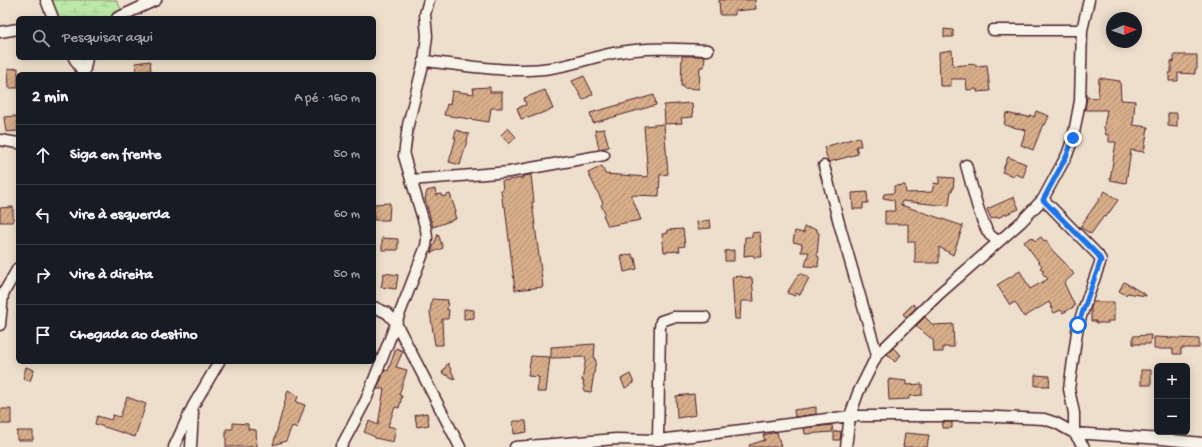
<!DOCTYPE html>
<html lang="pt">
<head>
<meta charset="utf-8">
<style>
	:root { --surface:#171b24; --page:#242831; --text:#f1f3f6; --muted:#9ea1a6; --line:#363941 }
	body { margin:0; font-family:"Gochi Hand",sans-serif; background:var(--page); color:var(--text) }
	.controls { position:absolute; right:12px; bottom:12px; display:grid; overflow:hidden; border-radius:6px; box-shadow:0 2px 10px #0003 }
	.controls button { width:36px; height:36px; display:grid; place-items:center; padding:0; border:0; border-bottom:1px solid var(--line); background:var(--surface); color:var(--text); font:20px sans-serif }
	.compass { position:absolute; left:1106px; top:12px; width:36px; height:36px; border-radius:50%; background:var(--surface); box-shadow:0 2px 10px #0003; rotate:88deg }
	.stop { position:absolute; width:12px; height:12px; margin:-9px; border:3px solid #1a73e8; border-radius:50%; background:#fff }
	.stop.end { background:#1a73e8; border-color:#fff; box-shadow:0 1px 4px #0008 }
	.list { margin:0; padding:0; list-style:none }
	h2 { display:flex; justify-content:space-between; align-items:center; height:52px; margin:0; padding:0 16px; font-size:17px }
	h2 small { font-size:13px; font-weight:400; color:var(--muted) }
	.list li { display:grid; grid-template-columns:26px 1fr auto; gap:12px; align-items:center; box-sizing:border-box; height:60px; padding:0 16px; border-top:1px solid var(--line) }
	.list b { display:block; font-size:15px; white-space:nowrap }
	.list em { font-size:13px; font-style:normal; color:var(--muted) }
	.icon { flex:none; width:22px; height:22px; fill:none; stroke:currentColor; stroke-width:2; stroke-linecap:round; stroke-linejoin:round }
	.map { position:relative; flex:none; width:1202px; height:447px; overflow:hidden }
	.search { position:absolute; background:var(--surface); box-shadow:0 2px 10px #0003; left:16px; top:16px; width:360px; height:44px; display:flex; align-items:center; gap:10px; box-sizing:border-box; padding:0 14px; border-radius:6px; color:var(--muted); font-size:15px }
	.panel { position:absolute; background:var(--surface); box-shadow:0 2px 10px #0003; left:16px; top:72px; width:360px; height:292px; border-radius:6px }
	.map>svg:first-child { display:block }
	.wetland { fill:url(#wetland-marsh); stroke:#838469 }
	.building { fill:url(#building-hatch); stroke:#4a1f2b }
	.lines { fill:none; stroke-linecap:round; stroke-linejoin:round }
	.street-casing { stroke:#4a1f2b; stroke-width:13 }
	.street { stroke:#f7f3e8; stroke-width:10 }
	.route { stroke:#1a73e8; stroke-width:5 }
</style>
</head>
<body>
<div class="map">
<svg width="1202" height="447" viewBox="0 0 1202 447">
	<defs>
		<pattern id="wetland-marsh" width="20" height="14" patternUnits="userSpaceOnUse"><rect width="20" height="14" fill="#bce9a7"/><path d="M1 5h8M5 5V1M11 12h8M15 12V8" fill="none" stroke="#a3c790"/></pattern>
		<pattern id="building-hatch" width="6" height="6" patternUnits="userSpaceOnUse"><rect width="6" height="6" fill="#d9af8a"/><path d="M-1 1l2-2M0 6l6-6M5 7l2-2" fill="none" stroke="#b28e71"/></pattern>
	</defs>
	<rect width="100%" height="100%" fill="#eedfcc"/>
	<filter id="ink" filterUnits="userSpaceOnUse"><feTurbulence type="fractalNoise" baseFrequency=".025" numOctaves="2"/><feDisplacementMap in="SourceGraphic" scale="8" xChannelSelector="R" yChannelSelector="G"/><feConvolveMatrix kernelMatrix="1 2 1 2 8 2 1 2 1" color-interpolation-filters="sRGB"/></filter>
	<g filter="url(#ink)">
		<path class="wetland" d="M43,0H116L122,11L110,18H50Z"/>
		<path class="building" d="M719,0H755L756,9L735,11V15H720Z
			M944,29L953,30V37H944Z
			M952,50L953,66L975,64V66L987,65L990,91L977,92V89L967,90L966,79H951V86H940L939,52Z
			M1174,55H1197V69H1195V74L1178,73V81H1169V73H1171V61L1174,62Z
			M682,56H705L704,67H700L699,89L683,88V86H681Z
			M150,61L151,70L137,72L135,63Z
			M18,68V88H9L8,69Z
			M584,76L593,94L583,100L572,81Z
			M1099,78L1120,81L1121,100L1135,101L1133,125L1148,127L1144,152L1131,150L1126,183L1110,180L1116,142H1109V135H1106L1104,127L1107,110H1085L1087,97L1098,98Z
			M490,87V92H502V108H491L489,122L444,115L447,104L450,105L452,91L474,94L473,88Z
			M545,90L553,109L528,118V117L521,119L517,108L526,105L524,98Z
			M654,95L656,105L593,123L590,113Z
			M692,103L693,117L681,118L682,123L665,124L664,105Z
			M1036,111L1049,116L1045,125L1043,124L1033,150L1021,145L1026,130L1004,125L1006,113L1020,116V115L1029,117L1030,115L1034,117Z
			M1168,113H1177V127L1168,126Z
			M17,116L18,131L6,132L4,117Z
			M664,124L668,174L660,175L659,196L631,195L641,220L608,226L603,215L605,213L601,205L603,203L588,173L602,166L605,174L648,177L644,126Z
			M508,128L516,137L509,144L501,135Z
			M604,129L609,147L599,149L595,130Z
			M456,130L469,134L460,165L449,162L456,138H454Z
			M859,137L861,146H856L858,154L829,162L828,161L824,147Z
			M1008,157L1026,164L1024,168L1026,169L1023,177L1015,174L1014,176L1002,172Z
			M531,175L534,202H532L543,287L515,290L505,206H503L501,190H503L502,181L523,178L522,176Z
			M939,177L954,178L953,190H951L949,206L902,201L901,205L963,226L953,255L939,247V263H915V242H908V224H885V211H895L894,200L883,198L884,194L894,193V186L905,185L906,193L932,192L934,183L939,184Z
			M435,189L436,195L441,194L442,197L450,194L456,212H454L456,219L433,227L425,199L427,191Z
			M1105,191L1118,200L1106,217L1104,216L1091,234L1080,227Z
			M867,192L868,203H863V209H853L852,193Z
			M1014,197L1019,209L997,218V217L991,219L987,209Z
			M390,203L389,220H374V204Z
			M13,207V222H0V208Z
			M710,220L711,228L698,229L697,222Z
			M804,227L817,229V232L819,233L817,256L819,257L818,267L805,266L809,252H801L802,244L793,242L795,231L804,233Z
			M683,229L685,246L679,247L680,251L664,252L662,234L668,233L667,230Z
			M760,232L762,257H754L753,255L744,256L745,237H752V233Z
			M438,234L443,248L431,253Z
			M1032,237L1035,241L1041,237L1044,241L1046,240L1052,250L1065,263L1074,274L1064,283L1075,306L1063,313L1061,310L1054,313L1049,302L1024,317L1015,302L1010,305L997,285L1020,271L1030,289L1048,279L1042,273L1044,271L1040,268L1042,266L1024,242Z
			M382,238L398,239V250H382Z
			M734,250V261H725V251Z
			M632,254L633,258H635L637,269L624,272L621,256Z
			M384,273L398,275L396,289L381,287Z
			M799,274H802L809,278L800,295L796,293L795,296L787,293Z
			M742,276V277L752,278L754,301H741L740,319H735L732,277Z
			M1124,282L1146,295V296L1127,293L1126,295L1119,291Z
			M432,299L448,300L447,310H449L448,319H442L443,345H435L430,312Z
			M1093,302H1114V321H1108V323H1096V321H1091V307Z
			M913,304L916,308L906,317L903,314Z
			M464,309L474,310V318L464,319Z
			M925,317L933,325L953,324L954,347H943V352H934L933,340L916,326Z
			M1151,335L1150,344H1133V336Z
			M1154,337L1199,339V348H1181V354H1173V349H1154Z
			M595,344L594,359L596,360L591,392L584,391V385H583L584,381H582L586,357L551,358V347Z
			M396,348L403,351L396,367L407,370L399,395L402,396L399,408L395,407L388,426L396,428L393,442L375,438V437L364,432L369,421L378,425L384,389H377L385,370L388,371Z
			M893,348L901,355L895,362L887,354Z
			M531,356L550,357L546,392H537L539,377L528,376Z
			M448,363L455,379L442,373Z
			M26,367L34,370L30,381L23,379Z
			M1141,370H1151V385H1141Z
			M630,374L634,383L625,388L621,379Z
			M1035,375L1050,376L1049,386H1035Z
			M889,379L906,381V385L922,384V395L909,396V399L889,400L888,381H889Z
			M288,390L298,396L296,402L305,405L297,428L292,426L286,441L273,445Z
			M694,394L696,415L677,418L676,396Z
			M127,397L146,404L135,437L95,424L97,416L111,420L113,415L120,417Z
			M816,407V414L795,417L794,410Z
			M0,409H11V424H0Z
			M427,413L429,425L417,427L415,415Z
			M513,421H526L527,432L514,434Z
			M943,422H952V428H942Z
			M233,423L248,424V429L256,430L257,447H226V429H233Z
			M832,425L833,432L805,434L804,428Z
			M17,431H33V440H17Z
			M841,431L840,440H834V432Z
			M777,432L781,447H750L749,445L765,440L763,435Z
			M905,433L929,435L927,447H903Z"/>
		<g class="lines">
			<defs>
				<path id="street" d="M46,0L53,18
					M117,18L156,0
					M993,30H1082
					M0,32L18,29
					M74,58L84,74
					M424,61C464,65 511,74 551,68C575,65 597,55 620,52C649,47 678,49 708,50
					M84,73L87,58
					M0,140L18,143
					M966,165C971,182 980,223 990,235C992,237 995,239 998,241
					M824,166L839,223L877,355
					M411,180L509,172L604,155
					M1043,199L1098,255L1101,260L1078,325L1069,389L1074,413V433L1084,447
					M374,307L387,313L396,323L460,447
					M0,325L3,294L18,268
					M658,440L660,327L661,321L673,317H705
					M174,447L193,406L219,362
					M191,447L193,412
					M341,447L366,400L426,246L427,238L426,229L404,156L408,125L424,61L427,36L425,14L429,0
					M515,447L616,439L658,440L742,430L850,416H974L1044,419L1056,423L1074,433L1162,439L1202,443
					M846,447L850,416L858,393L877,355L939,294L1021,222L1043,199L1056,175L1067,155L1073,138L1080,101L1082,30L1089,0"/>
			</defs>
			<use href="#street" class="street-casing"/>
			<use href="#street" class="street"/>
		</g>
	</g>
	<g class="lines" filter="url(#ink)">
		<path class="route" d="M1073,138L1067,155L1043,200L1098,255L1101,260L1078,325"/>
	</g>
</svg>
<div class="controls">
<button>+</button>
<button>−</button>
</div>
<svg class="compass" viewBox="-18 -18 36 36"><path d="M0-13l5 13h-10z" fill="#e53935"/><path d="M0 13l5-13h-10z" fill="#9ea1a6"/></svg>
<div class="stop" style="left:1078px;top:325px"></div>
<div class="stop end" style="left:1073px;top:138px"></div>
<div class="search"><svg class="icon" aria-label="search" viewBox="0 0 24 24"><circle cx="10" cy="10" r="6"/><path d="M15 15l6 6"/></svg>Pesquisar aqui</div>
<section class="panel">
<h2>2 min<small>A pé · 160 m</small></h2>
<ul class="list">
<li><svg class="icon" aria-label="ahead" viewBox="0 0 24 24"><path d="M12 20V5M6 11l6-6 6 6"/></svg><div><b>Siga em frente</b></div><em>50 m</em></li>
<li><svg class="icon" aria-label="left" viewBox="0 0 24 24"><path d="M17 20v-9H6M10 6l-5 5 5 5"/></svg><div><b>Vire à esquerda</b></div><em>60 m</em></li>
<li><svg class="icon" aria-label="right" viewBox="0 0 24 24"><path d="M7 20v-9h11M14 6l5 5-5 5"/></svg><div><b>Vire à direita</b></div><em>50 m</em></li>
<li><svg class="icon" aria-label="arrive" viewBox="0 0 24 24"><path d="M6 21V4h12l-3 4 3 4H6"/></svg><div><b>Chegada ao destino</b></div></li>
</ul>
</section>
</div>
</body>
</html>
